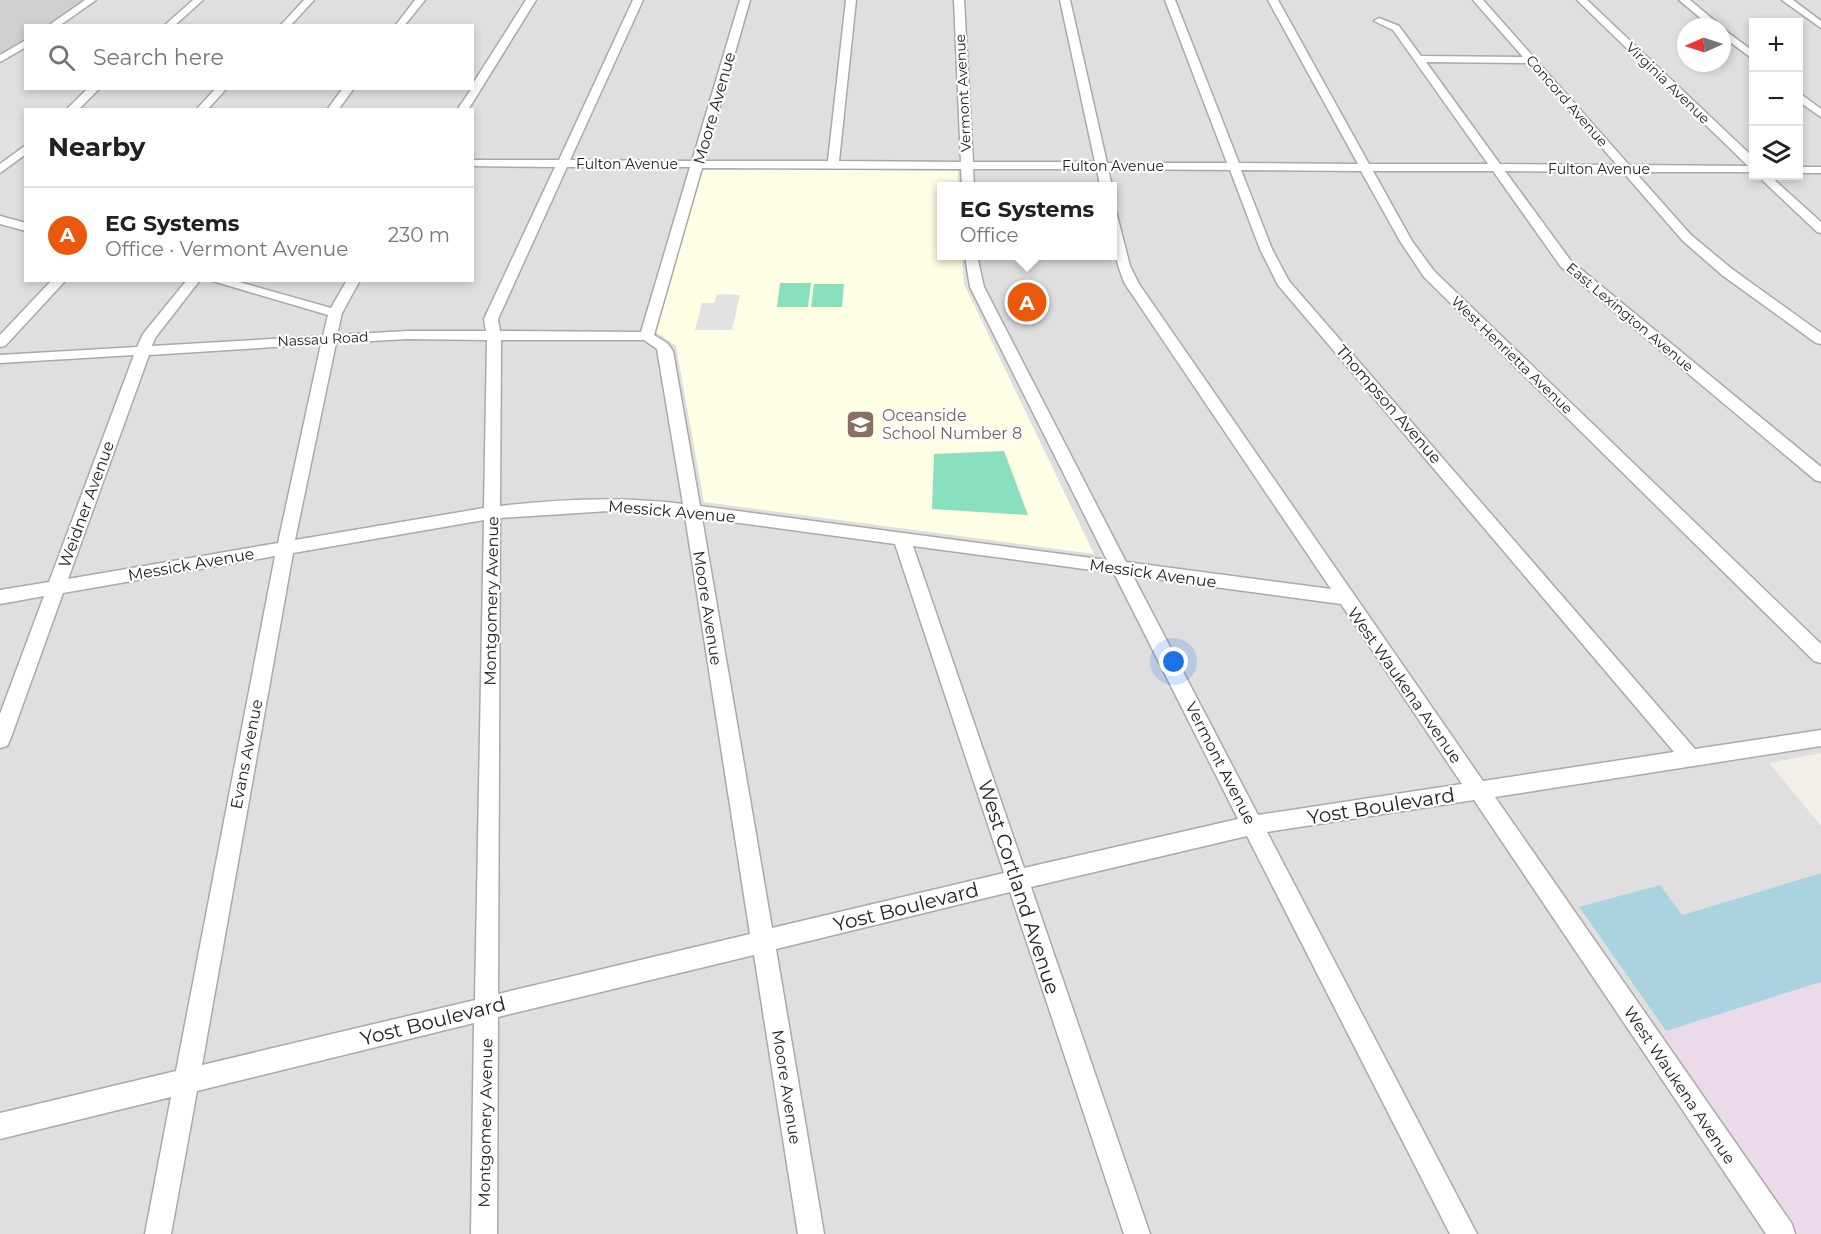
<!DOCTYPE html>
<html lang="en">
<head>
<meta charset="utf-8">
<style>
	:root { --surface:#fff; --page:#f2f2f2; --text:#202124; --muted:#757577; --line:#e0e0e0; --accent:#ea580c }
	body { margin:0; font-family:Montserrat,sans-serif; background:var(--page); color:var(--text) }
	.controls { position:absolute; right:18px; top:18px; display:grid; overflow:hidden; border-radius:0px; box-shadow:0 3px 9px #0003 }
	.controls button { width:54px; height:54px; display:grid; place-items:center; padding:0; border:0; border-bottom:2px solid var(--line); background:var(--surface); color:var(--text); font:30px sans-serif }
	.compass { position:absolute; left:1677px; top:18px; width:54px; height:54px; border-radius:50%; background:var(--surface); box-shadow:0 3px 9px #0003; rotate:267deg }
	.you { position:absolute; left:1174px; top:662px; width:21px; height:21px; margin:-15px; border:4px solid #fff; border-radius:50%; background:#1a73e8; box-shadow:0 0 0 9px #1a73e833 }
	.badge { display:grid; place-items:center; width:39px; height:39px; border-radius:50%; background:var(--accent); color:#fff; font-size:20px; font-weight:700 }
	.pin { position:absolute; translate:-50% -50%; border:3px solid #fff; box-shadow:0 2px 6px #0006 }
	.popup { position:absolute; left:937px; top:182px; width:180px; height:78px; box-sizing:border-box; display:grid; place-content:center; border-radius:0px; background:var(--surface); filter:drop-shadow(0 2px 4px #0005); font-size:20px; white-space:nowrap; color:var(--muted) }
	.popup b { font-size:22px; color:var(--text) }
	.popup::after { content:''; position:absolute; left:50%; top:100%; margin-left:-12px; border:12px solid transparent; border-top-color:var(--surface) }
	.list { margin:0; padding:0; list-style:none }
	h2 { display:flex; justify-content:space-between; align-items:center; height:78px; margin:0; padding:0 24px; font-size:26px }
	h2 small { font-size:20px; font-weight:400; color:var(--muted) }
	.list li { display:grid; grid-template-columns:39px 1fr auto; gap:18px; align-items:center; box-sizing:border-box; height:96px; padding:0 24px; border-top:2px solid var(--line) }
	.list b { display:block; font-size:22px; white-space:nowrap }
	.list p { margin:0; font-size:20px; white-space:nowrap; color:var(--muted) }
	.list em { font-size:20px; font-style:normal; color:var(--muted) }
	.icon { flex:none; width:33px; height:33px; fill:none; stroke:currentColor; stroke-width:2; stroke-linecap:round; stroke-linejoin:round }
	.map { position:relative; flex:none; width:1821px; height:1234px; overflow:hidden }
	.search { position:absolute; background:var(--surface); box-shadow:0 3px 9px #0003; left:24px; top:24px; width:450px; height:66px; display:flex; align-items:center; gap:15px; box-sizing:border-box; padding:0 21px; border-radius:0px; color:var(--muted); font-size:22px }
	.panel { position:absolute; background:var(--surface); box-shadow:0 3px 9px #0003; left:24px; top:108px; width:450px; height:174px; border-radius:0px }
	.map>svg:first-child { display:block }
	.residential { fill:#e0dfdf; fill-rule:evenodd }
	.industrial { fill:#ebdbe8 }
	.education { fill:#ffffe5 }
	.religious { fill:#d0d0d0 }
	.pitch { fill:#88e0be }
	.parking { fill:#e2e2e2 }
	.water { fill:#aad3df }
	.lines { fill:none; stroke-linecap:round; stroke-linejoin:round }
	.minor-casing { stroke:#a9a9a9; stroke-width:3 }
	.minor { fill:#fff; fill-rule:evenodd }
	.labels { text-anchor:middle; stroke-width:4.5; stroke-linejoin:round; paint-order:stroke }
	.far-street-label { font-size:14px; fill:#222; stroke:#fff }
	.street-label { font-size:16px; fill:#222; stroke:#fff }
	.education-label { font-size:16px; fill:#785e54; stroke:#fff; text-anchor:start }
	.near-street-label { font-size:20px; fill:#222; stroke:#fff }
</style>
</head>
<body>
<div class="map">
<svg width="1821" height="1234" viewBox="0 0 1821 1234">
	<rect width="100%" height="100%" fill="#f2efe9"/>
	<path class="residential" d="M0,0H1821V753L1769,763L1821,826V873L1682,915L1579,907L1666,1031L1650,1036L1785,1234H0ZM1754,22H1798V176H1754ZM26,26H472V88H26ZM1686,27H1722V63H1686ZM26,110H472V280H26ZM942,186H1112V256H942Z"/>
	<path class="industrial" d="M1821,982V1234H1785L1649,1036Z"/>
	<path class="education" d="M703,168L958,171V186H942V256H962L964,284L1094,554L704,502L676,346L656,332Z"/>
	<path class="religious" d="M0,0H87L47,25L26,26L25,40L0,56Z"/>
	<path class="pitch" d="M780,283H811L808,307H777Z
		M814,284H844L842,307H811Z
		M1004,451L1028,515L932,509L934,454Z"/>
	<path class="parking" d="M25,120V142L7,157H0V121Z
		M717,294L740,295L732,330H695L702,303H714Z"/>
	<path class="water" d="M1821,873V982L1666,1031L1579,907L1660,885L1682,915Z"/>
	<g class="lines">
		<defs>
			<path id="minor" d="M85,0H96L59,26H48Z
				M193,0H203L174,26H164Z
				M304,0H314L290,26H280Z
				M415,0H425L404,26H395Z
				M526,0H536L468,110H457L472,88V85Z
				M633,0H643L570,160L692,161L740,0H750L704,161H828L846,0H856L839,161L961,162L954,0H964L973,162H1095L1060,0H1070L1107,163H1227L1165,0H1175L1239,163L1358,164L1268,0H1278L1369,164H1488L1393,30L1374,21L1379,18L1399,26L1421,56L1523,57L1473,0H1483L1629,165L1748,166L1577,0H1587L1754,158V172H1635L1691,235L1732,269L1821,333V344L1816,343L1722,275L1683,241L1623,172L1505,171L1571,261L1821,467V482L1815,480L1561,267L1493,171H1373L1412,241L1434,271L1821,644V663L1814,661L1424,277L1400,241L1361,171L1241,170L1272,249L1289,281L1695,749L1821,730V746L1495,797L1792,1224L1795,1234H1766L1474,800L1267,832L1477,1234H1450L1247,836L1031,887L1150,1234H1124L1010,892L776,949L824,1234H798L754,955L498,1017L497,1234H471L474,1023L197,1091L171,1234H145L171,1097L0,1139V1113L176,1071L275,556L63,593L10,740L7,746L0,748V714L44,596L0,604V590L49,582L134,355L0,363V355L137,347L143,334L187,280H200L155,338L152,346L323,336L328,315L209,280H232L331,308L347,280H360L342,313L337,335L408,331H486L484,319L555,167L472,166V160H559ZM1426,62L1528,63L1617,165L1500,164ZM567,167H690L641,332L500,331L498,319ZM702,168L961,169L962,186H974L973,169H1097L1100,186H1112L1108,169L1230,170L1260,249L1278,285L1674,752L1483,781L1139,284L1130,266L1116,211L1112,210C1112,238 1114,259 1125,284L1331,589L1126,562L984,287L977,256H965L970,287L1107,560L700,506L673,351L667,343L654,335ZM408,339L487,340L484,508L295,540L336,343ZM501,340H644L657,349L683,504C622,496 561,499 500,506ZM321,344L278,543L68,579L149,355ZM609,511L685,516L750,934L498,994L500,518ZM702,518L895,544L1004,873L772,928ZM484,520L475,1000L202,1065L293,553ZM913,546L1114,573L1238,819L1024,868ZM1133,576L1341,604L1462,784L1258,815Z
				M1679,0H1690L1722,27H1711Z
				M1782,0H1793L1821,21V28Z
				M1722,28L1754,52V60L1722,36Z
				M26,40V47L0,62V55Z
				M88,88H100L78,110H66Z
				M216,88H227L207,110H196Z
				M343,88H354L338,110H327Z
				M1798,92L1821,109V117L1798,101Z
				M26,145V154L0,173V164Z
				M1798,167H1821V173H1798Z
				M1758,176H1770L1821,222V233L1817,232Z
				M0,216L26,223V231L0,224Z
				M52,280H66L5,346L0,347V335Z"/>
		</defs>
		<use href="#minor" class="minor-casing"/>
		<use href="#minor" class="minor"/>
	</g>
	<defs>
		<symbol id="school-square" viewBox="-11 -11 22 22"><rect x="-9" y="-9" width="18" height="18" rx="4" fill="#8d6e63" stroke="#fff"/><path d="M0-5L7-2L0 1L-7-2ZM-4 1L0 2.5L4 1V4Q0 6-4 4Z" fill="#fff"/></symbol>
	</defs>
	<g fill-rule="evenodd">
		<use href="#school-square" x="844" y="408" width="33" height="33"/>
	</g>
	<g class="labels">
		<g class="far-street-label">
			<text transform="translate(1668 83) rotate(44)" y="5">Virginia Avenue</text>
			<text transform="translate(963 93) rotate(-93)" y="5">Vermont Avenue</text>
			<text transform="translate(1567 101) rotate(49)" y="5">Concord Avenue</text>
			<text x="627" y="169">Fulton Avenue</text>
			<text x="1113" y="171">Fulton Avenue</text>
			<text x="1599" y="174">Fulton Avenue</text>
			<text transform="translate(1630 317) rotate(40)" y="5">East Lexington Avenue</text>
			<text transform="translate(323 339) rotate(-3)" y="5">Nassau Road</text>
			<text transform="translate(1512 355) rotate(44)" y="5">West Henrietta Avenue</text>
		</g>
		<g class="street-label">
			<text transform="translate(714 108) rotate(-74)" y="6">Moore Avenue</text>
			<text transform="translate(1389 404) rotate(49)" y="6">Thompson Avenue</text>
			<text transform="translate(86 504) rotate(-70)" y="6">Weidner Avenue</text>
			<text transform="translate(672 511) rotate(5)" y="6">Messick Avenue</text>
			<text transform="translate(191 564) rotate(-10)" y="6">Messick Avenue</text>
			<text transform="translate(1153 573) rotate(8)" y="6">Messick Avenue</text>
			<text transform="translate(491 601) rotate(-89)" y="6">Montgomery Avenue</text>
			<text transform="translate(708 608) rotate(81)" y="6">Moore Avenue</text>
			<text transform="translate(1405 685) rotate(55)" y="6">West Waukena Avenue</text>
			<text transform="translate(246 754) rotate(-79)" y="6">Evans Avenue</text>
			<text transform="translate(1221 763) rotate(63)" y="6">Vermont Avenue</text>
			<text transform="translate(1680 1085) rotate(56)" y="6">West Waukena Avenue</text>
			<text transform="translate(787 1087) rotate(81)" y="6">Moore Avenue</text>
			<text transform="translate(485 1123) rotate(-89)" y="6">Montgomery Avenue</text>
		</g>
		<g class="education-label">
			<text x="882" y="421">Oceanside<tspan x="882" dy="18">School Number 8</tspan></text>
		</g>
		<g class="near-street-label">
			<text transform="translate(1381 806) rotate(-9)" y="7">Yost Boulevard</text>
			<text transform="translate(1019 887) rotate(72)" y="7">West Cortland Avenue</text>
			<text transform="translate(906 907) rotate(-14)" y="7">Yost Boulevard</text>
			<text transform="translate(433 1021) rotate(-14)" y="7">Yost Boulevard</text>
		</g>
	</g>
</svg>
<div class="controls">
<button>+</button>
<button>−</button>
<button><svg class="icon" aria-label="layers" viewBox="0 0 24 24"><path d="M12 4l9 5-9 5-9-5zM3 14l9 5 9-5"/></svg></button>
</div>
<svg class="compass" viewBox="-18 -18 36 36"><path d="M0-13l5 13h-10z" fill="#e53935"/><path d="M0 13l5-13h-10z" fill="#757577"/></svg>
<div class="you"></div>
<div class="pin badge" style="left:1027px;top:302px">A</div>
<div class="popup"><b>EG Systems</b>Office</div>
<div class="search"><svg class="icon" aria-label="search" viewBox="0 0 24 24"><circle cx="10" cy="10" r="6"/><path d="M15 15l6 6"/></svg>Search here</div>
<section class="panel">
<h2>Nearby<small></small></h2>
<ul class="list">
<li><span class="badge">A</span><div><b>EG Systems</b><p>Office · Vermont Avenue</p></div><em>230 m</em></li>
</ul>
</section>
</div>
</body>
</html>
